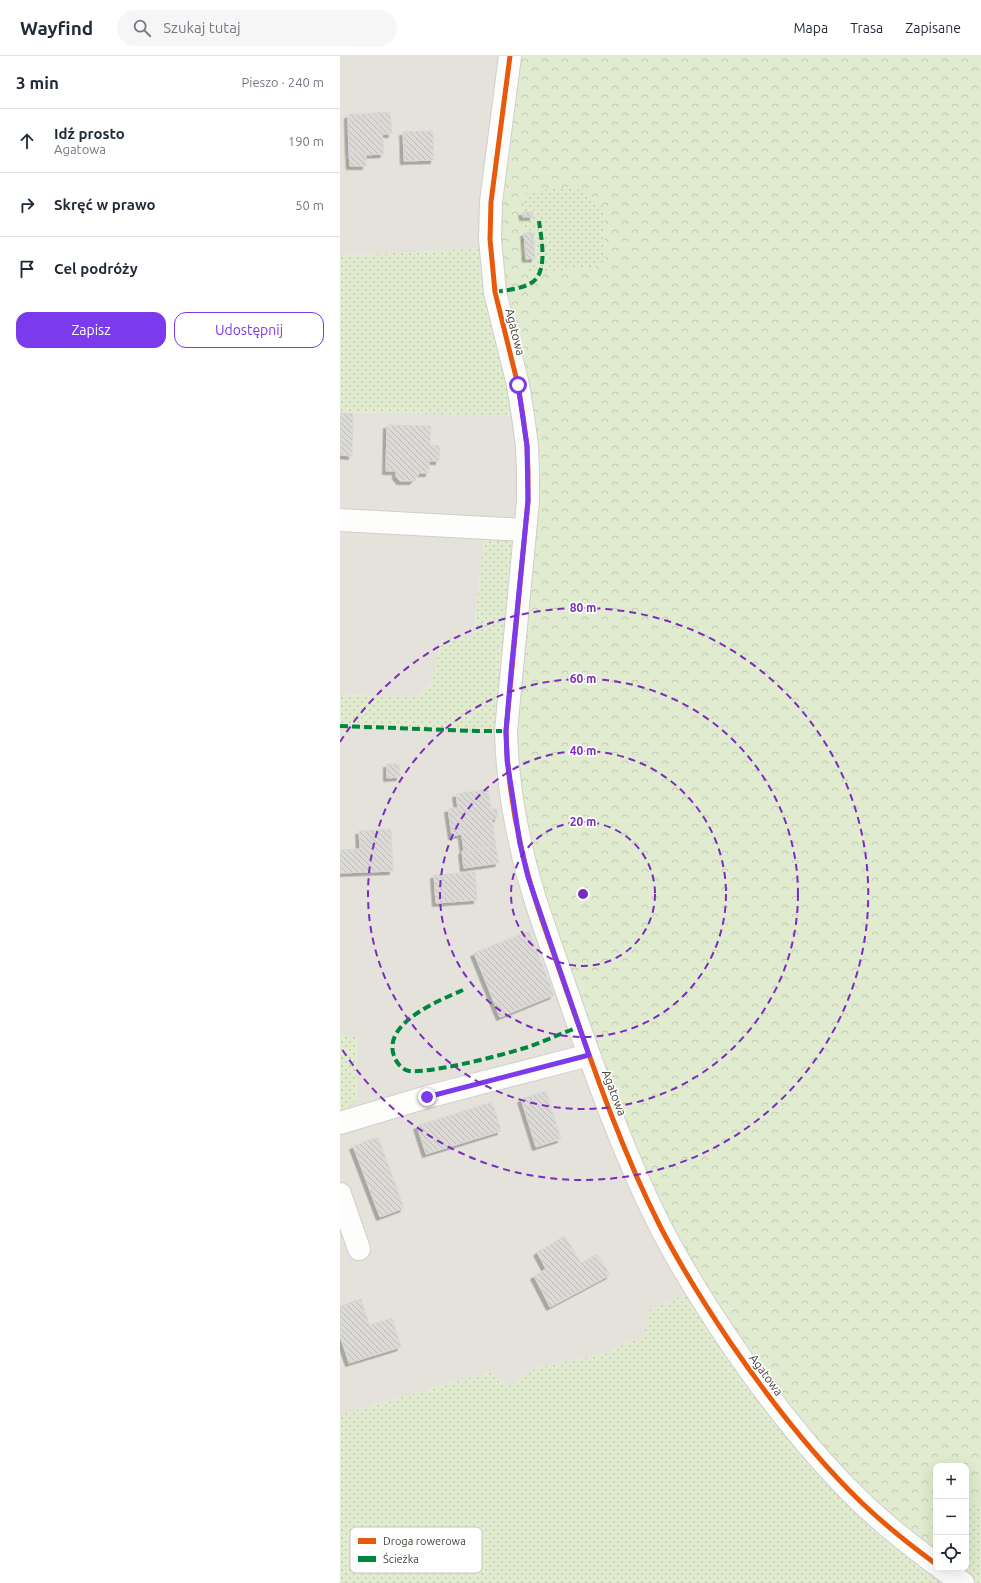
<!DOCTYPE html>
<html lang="pl">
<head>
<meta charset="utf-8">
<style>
	:root { --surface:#fff; --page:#f6f6f7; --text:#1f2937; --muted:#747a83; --line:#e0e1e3; --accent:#7c3aed }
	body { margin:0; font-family:Ubuntu,sans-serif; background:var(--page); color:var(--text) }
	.controls { position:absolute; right:12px; bottom:12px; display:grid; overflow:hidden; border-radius:8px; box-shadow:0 4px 16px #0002 }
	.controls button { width:36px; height:36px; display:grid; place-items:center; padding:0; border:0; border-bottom:1px solid var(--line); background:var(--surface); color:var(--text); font:20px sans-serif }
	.stop { position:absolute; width:12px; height:12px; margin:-9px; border:3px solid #7c3aed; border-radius:50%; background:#fff }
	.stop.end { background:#7c3aed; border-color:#fff; box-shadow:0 1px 4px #0008 }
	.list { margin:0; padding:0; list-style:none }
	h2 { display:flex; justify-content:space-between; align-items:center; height:52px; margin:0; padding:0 16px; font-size:17px }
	h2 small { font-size:13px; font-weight:400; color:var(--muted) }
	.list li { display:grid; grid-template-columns:26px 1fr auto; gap:12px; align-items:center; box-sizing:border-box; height:64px; padding:0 16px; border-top:1px solid var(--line) }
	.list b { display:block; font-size:15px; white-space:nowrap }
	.list p { margin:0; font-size:13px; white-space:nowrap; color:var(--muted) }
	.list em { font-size:13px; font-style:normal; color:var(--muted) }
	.actions { display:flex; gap:8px; padding:12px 16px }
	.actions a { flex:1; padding:9px 0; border:1px solid var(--accent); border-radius:12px; text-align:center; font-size:14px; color:var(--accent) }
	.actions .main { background:var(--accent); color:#fff }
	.icon { flex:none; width:22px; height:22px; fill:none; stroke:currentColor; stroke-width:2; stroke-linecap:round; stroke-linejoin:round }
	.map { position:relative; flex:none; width:641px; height:1527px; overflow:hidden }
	header { display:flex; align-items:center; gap:24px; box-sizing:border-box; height:56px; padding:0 20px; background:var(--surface); border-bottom:1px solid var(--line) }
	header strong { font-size:19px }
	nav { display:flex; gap:22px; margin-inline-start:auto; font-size:14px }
	.search { width:280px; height:36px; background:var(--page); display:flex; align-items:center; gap:10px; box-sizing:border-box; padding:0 14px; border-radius:22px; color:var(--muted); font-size:15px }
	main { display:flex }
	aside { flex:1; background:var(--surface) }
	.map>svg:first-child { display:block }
	.residential { fill:#e5e2db }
	.grass { fill:url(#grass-dots) }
	.forest { fill:url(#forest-crowns); fill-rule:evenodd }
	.building { fill:url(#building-back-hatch); stroke:#dad8d3; filter:url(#shadow) }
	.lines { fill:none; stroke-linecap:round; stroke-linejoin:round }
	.minor-casing { stroke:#d0cfcb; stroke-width:24 }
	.minor { stroke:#fdfdfc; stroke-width:22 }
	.quiet { stroke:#00873e; stroke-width:4; stroke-dasharray:8 4; stroke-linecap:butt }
	.cycleway-casing { stroke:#fff; stroke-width:8 }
	.cycleway { stroke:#e8590c; stroke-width:5 }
	.route { stroke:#7c3aed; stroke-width:5 }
	.ring { fill:none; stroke:#7b2cbf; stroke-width:2; stroke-dasharray:7 5 }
	.labels { text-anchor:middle; stroke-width:3.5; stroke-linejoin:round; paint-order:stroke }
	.street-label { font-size:12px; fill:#484239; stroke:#fff }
	.key { fill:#fff; stroke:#c8c6c4; stroke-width:1 }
	.key-label { font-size:11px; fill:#484239 }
	.centre { fill:#7b2cbf; stroke:#fff; stroke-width:2 }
	.ring-label { font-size:12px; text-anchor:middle; font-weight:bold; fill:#7b2cbf; stroke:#fff; stroke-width:3.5; stroke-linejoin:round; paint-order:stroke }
</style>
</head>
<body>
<header>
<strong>Wayfind</strong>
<div class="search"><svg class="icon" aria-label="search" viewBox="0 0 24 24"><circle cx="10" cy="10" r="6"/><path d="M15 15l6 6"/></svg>Szukaj tutaj</div>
<nav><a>Mapa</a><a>Trasa</a><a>Zapisane</a></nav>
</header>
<main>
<aside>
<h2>3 min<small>Pieszo · 240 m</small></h2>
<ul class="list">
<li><svg class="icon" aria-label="ahead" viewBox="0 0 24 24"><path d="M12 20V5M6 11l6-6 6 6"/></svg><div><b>Idź prosto</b><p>Agatowa</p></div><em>190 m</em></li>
<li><svg class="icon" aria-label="right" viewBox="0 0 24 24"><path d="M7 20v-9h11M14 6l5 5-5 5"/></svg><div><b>Skręć w prawo</b></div><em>50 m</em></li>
<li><svg class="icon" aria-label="arrive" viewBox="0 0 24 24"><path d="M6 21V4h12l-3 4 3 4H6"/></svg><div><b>Cel podróży</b></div></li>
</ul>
<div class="actions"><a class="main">Zapisz</a><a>Udostępnij</a></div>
</aside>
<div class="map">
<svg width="641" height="1527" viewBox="0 0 641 1527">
	<defs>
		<pattern id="grass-dots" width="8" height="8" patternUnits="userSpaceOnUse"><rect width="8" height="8" fill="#e0ebcf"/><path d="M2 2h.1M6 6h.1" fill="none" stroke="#c2cbb2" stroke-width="1.8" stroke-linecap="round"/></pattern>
		<pattern id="forest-crowns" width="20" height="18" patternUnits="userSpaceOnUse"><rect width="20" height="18" fill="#e0ebcf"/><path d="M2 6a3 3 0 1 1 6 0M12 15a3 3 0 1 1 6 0" fill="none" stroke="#c2cbb2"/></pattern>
		<pattern id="building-back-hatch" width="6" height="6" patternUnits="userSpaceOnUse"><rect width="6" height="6" fill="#dcdad6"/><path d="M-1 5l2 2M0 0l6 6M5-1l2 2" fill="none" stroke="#bebcb8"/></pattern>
		<filter id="shadow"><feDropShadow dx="-3.5" dy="3.5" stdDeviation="0" flood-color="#0004"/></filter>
	</defs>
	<rect width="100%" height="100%" fill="#f2f1ed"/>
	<path class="residential" d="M0,0H170L150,192L0,200Z
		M0,356L183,360L185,474L145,472L133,582H102L91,628L77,641L0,639Z
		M0,670L136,675H166L356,1234L304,1280L259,1299L198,1311L168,1330L150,1316L0,1359V1059L17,1043L16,1014L17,981L0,980Z"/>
	<path class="grass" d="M236,131L264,151L265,205L253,212L186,217L182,156L186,137L207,133Z
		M150,192L183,360L0,356V200Z
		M145,472L185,474L166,675H136L0,670V639L77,641L91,628L102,582H133Z
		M0,980H17L16,1014L17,1043L3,1058L0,1059Z
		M356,1234L596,1512H626V1451L641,1447V1527H0V1359L150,1316L168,1330L198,1311L259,1299L304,1280L309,1254Z"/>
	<path class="forest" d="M170,0H641V1447L626,1451V1410H596V1502L438,1354L287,1097L170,731L188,445L150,166ZM236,131L264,151L265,205L253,212L187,217L182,156L186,137L207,133Z"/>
	<path class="building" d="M50,56L52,78H43L42,75H40L39,62H36V57Z
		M36,57V62L8,64V59Z
		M39,62L40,75H42L44,98L23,99V96H9L8,64Z
		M93,75L94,104L64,105L63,76Z
		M9,96H23V99L26,98V110H10Z
		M182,156H193V161H183Z
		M193,176L195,202L186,203L184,177Z
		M0,357L13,358L12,400L0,399Z
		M47,369L91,370L90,389L100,390L99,405H89V417H79L78,420L73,425H60L56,420V415H46Z
		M47,708H59L60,721L47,722Z
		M148,733L151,753H157L158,762L152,763L156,790L124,795L116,738Z
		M117,752L122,778L112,780L108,753Z
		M51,773L53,815L0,817V794L20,793L19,775Z
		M156,790L159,807L124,812L122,795Z
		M135,816L137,844L96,847L94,819Z
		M189,875L214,939L160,961L134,897Z
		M206,1035L221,1083L196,1091L181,1043Z
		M152,1046L161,1075L86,1098L77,1070Z
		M38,1081L64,1152L40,1161L13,1090Z
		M225,1180L241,1207L257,1198L270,1219L210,1251L194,1220L206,1213L197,1196Z
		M21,1243L29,1269L52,1262L61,1291L9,1307L0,1280V1250Z"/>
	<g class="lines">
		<defs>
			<path id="minor" d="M170,0L151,146L150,183L155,236L178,329L183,360L187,390L188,416V445L166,675C167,713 172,752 181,790C192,842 212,891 229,942C256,1019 283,1097 320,1170C341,1211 365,1249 390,1286C429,1343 472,1399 522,1447C545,1469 570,1489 596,1508
				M0,464L185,474
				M0,1067L87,1041L249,999
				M0,1138L19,1193
				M601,1512L623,1527"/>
		</defs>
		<use href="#minor" class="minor-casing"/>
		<use href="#minor" class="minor"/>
		<path class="quiet" d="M155,236C167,234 181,233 191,227C209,217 201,181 199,165
			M0,670L136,675H166
			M123,934C100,944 42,967 54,1000C56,1006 62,1014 69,1015C82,1016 95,1013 108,1011C134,1006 162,999 188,991C205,985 222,977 239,971"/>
		<defs>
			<path id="cycleway" d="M170,0L151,146L150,183L155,236L178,329L183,360L187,390L188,416V445L166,675C167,713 172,752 181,790C192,842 212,891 229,942C256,1019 283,1097 320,1170C341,1211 365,1249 390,1286C429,1343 472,1399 522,1447C545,1469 570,1489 596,1508"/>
		</defs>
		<use href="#cycleway" class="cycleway-casing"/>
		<use href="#cycleway" class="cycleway"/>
	</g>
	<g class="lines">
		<path class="route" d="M87,1041L249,999L188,821L180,788L167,704L166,675L171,616L188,445L187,390L178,329"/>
	</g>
	<g class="ring">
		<circle cx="243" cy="838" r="72"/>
		<circle cx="243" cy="838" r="143"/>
		<circle cx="243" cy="838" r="215"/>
		<path d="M0 686A286 286 0 1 1 0 990"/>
	</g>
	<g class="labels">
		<g class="street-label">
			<text transform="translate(175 276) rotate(76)" y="4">Agatowa</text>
			<text transform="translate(274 1037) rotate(69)" y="4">Agatowa</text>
			<text transform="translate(426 1319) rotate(54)" y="4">Agatowa</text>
		</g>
	</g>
	<rect x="10" y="1471" width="132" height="46" rx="6" class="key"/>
	<rect x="18" y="1482" width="18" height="6" fill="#e8590c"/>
	<rect x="18" y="1500" width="18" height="6" fill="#00873e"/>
	<g class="key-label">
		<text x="43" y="1489">Droga rowerowa</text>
		<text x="43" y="1507">Ścieżka</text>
	</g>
	<circle cx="243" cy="838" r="6" class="centre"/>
	<g class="ring-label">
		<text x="243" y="556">80 m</text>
		<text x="243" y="627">60 m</text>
		<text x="243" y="699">40 m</text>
		<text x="243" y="770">20 m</text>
	</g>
</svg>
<div class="controls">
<button>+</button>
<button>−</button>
<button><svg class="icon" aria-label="locate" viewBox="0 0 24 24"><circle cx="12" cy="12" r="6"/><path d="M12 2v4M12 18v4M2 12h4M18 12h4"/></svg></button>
</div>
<div class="stop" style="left:178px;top:329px"></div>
<div class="stop end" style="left:87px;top:1041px"></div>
</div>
</main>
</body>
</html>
